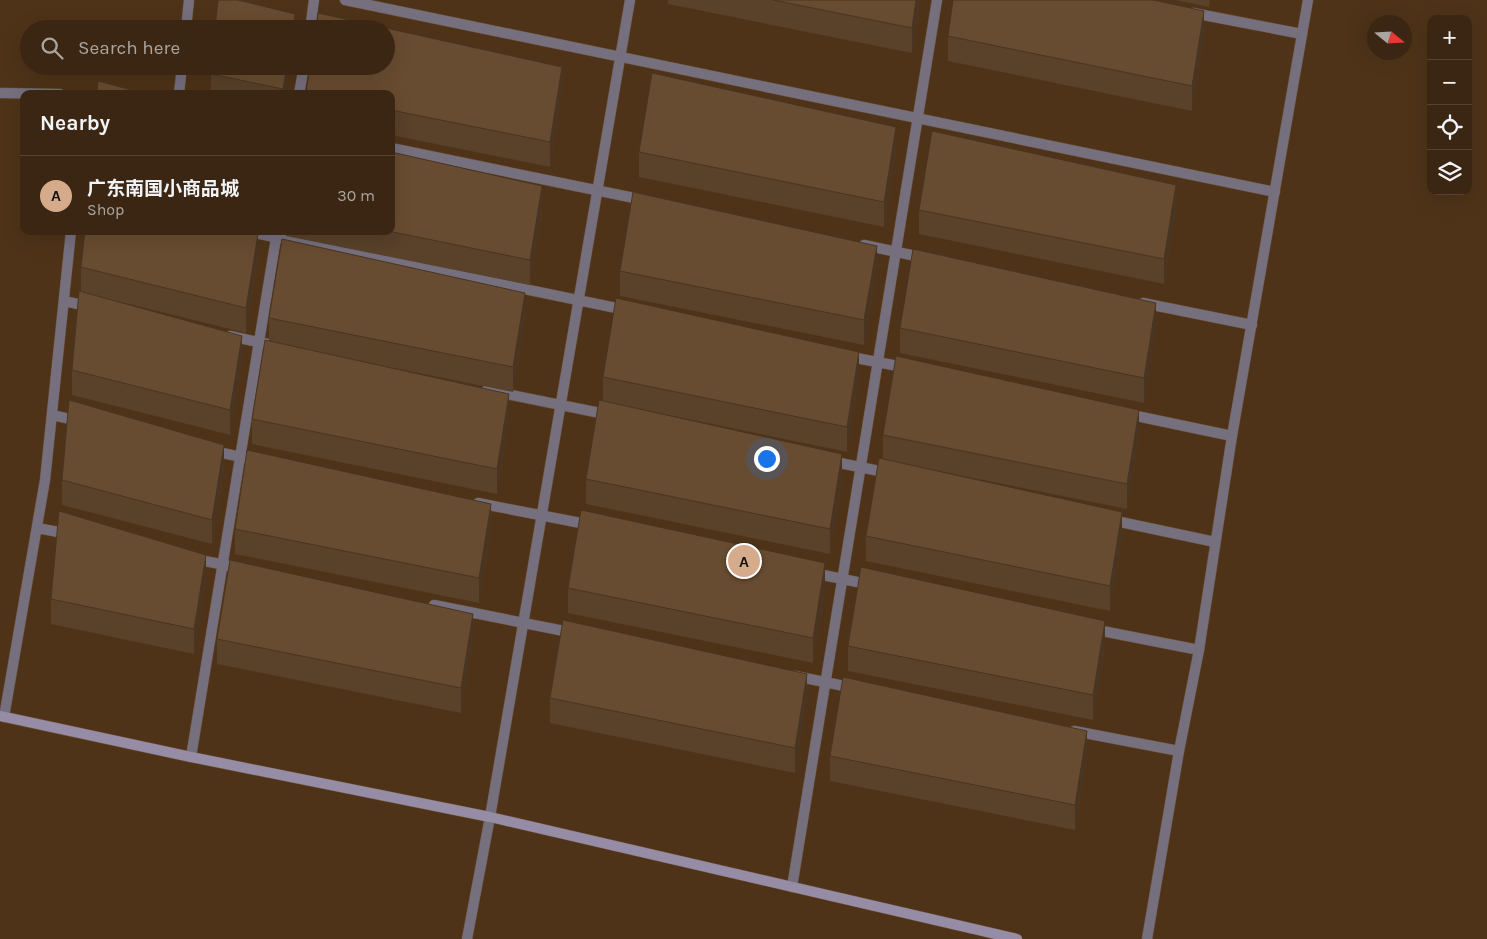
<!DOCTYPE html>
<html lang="en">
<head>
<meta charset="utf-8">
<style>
	:root { --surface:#3a2612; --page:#412e1b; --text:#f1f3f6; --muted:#aba59f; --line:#544332; --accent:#d6ab8b }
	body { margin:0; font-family:Karla,"Noto Sans SC",sans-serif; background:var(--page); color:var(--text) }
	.controls { position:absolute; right:15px; top:15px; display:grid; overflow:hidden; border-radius:10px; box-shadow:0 5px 20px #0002 }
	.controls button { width:45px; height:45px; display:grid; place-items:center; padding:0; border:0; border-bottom:1px solid var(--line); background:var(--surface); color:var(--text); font:25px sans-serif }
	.compass { position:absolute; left:1367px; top:15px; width:45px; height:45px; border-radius:50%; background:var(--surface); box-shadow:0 5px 20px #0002; rotate:108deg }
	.you { position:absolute; left:766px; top:458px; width:18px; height:18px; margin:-12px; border:4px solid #fff; border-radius:50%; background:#1a73e8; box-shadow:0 0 0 8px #1a73e833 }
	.badge { display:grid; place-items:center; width:32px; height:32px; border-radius:50%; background:var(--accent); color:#111; font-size:16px; font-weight:700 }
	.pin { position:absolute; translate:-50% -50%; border:2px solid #fff; box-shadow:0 1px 5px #0006 }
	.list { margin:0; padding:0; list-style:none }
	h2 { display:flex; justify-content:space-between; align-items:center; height:65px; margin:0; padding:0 20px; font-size:21px }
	h2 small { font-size:16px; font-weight:400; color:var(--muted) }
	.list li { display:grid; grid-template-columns:32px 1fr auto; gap:15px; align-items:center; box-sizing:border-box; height:80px; padding:0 20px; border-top:1px solid var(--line) }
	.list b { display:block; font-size:19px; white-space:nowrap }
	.list p { margin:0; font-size:16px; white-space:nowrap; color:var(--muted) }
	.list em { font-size:16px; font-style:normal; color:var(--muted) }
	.icon { flex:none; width:28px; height:28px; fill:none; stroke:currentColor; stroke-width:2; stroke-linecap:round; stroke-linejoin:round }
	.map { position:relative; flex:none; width:1487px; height:939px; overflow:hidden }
	.search { position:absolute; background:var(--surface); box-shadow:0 5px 20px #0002; left:20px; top:20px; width:375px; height:55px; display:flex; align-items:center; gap:12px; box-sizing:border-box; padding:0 18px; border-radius:28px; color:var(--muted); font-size:19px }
	.panel { position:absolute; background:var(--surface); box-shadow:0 5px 20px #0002; left:20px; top:90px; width:375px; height:145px; border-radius:10px }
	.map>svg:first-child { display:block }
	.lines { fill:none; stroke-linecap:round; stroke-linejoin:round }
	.minor-casing { stroke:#6b5239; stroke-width:11 }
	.tertiary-casing { stroke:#6b5239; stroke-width:11 }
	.secondary-casing { stroke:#6b5239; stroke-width:11 }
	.minor { stroke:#756f7e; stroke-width:10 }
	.tertiary { stroke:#756f7e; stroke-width:10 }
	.secondary { stroke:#968ca5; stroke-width:10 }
	.wall { fill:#59412a }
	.shaded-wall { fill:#493522 }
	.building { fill:#684c31; stroke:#493522 }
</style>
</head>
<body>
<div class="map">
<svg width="1487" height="939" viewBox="0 0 1487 939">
	<rect width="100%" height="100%" fill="#4e3318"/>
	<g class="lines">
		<defs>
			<path id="minor" d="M345,0L1275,192
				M1193,13L1302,34
				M186,29L189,0
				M310,29L314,0
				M0,93L60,94
				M179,94L182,66
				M299,94L304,66
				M391,148L644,200
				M245,231L626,310
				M864,245L925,258
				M64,301L91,307
				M1143,303L1252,325
				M230,336L277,346
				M846,356L908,368
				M487,390L610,415
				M1127,414L1232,436
				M52,415L79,421
				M213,451L260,461
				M830,461L889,473
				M478,503L591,525
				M1111,520L1215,542
				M37,528L69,534
				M194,559L241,568
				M813,573L872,585
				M434,605L574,633
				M1092,629L1199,650
				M795,676L854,688
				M4,717L45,480L71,231
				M1074,731L1179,751
				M191,757L277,232
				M792,887L937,0
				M467,939L490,817L630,0"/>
			<path id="tertiary" d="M1147,939L1179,751L1199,650L1232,436L1308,0"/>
			<path id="secondary" d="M0,716L191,757L490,817L1017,939"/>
		</defs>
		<use href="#minor" class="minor-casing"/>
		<use href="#tertiary" class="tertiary-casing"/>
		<use href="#secondary" class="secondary-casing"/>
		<use href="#minor" class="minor"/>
		<use href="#tertiary" class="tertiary"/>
		<use href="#secondary" class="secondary"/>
	</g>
	<path class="wall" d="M668,0H920L912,53L668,4Z
		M1175,0H1210L1209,7Z
		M948,36H1204L1192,111L948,61Z
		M290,66L285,94H211V74Z
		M310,66L562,92L550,167L391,135V94H306Z
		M639,152H896L884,227L639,177Z
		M919,210H1176L1164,284L919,234Z
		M542,211L530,285L286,236V231H391Z
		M258,259L246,333L117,301L242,361L230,435L72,395V370L81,291V267Z
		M620,271H877L864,345L620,296Z
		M269,318H525L513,392L335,356L509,419L497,494L252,444V419L269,341Z
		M900,328H1156L1144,403L900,353Z
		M603,377H859L847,452L649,411L842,479L830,554L586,504V479L603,401Z
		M883,435H1139L1127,509L933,470L1122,536L1110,611L866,561V536L883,459Z
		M224,470L212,544L62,505V480Z
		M235,529H491L479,603L235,554Z
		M206,580L194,654L51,624V599Z
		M568,588H825L813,663L568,613Z
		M217,639H473L461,713L217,664Z
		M848,646H1105L1093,720L848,671Z
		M550,698H807L795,773L550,723Z
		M830,756H1087L1075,830L830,781Z"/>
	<path class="shaded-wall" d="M916,0H920L912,53V28Z
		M1204,11V36L1192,111V86Z
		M295,14V29H293Z
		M287,66H290L285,94H283V89Z
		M562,67V92L550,167V142Z
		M896,127V152L884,227V202Z
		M1176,185V210L1164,284V259Z
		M542,186V211L530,285V260Z
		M258,234V259L246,333V308Z
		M877,246V271L864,345V320Z
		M525,293V318L513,392V367Z
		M1156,303V328L1144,403V378Z
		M242,336V361L230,435V410Z
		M859,352V377L847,452V427Z
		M509,394V419L497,494V469Z
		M1139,410V435L1127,509V484Z
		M224,445V470L212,544V520Z
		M842,454V479L830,554V529Z
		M491,504V529L479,603V578Z
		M1122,512V536L1110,611V586Z
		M206,555V580L194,654V629Z
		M825,563V588L813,663V638Z
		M473,614V639L461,713V688Z
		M1105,621V646L1093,720V695Z
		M807,674V698L795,773V748Z
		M1087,731V756L1075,830V805Z"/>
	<path class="building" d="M218,0H238L295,14L293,29H215Z
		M773,0H916L912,28Z
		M953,0H1153L1204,11L1192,86L948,36Z
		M318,13L562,67L550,142L391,110V94H312L306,92L310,66H386V29H316Z
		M212,66H287L283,89L211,74Z
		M652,73L896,127L884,202L639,152Z
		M98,81L147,94H97Z
		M932,131L1176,185L1164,259L919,210Z
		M391,152L542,186L530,260L388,231H391Z
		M633,192L877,246L864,320L620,271Z
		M85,231H249L258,234L246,308L81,267Z
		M282,239L525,293L513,367L269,318Z
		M913,249L1156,303L1144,378L900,328Z
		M79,291L242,336L230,410L72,370Z
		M616,298L859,352L847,427L603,377Z
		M265,340L509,394L497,469L252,419Z
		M896,356L1139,410L1127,484L883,435Z
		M69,400L224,445L212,520L62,480Z
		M599,400L842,454L830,529L586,479Z
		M247,450L491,504L479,578L235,529Z
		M879,458L1122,512L1110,586L866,536Z
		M581,510L825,563L813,638L568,588Z
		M59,511L206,555L194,629L51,599Z
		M230,560L473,614L461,688L217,639Z
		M861,567L1105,621L1093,695L848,646Z
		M563,620L807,674L795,748L550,698Z
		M843,677L1087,731L1075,805L830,756Z"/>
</svg>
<div class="controls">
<button>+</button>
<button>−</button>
<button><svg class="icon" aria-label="locate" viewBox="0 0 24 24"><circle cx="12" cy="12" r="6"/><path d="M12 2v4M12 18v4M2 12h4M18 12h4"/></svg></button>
<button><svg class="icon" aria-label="layers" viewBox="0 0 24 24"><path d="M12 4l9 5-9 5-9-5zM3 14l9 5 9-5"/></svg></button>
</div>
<svg class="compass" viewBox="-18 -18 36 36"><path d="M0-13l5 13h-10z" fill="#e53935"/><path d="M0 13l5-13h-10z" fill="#aba59f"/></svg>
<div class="you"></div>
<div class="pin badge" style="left:744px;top:561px">A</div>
<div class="search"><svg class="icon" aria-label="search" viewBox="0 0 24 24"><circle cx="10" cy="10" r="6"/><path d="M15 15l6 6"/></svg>Search here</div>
<section class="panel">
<h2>Nearby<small></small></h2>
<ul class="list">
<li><span class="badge">A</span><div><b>广东南国小商品城</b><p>Shop</p></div><em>30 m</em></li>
</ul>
</section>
</div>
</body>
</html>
